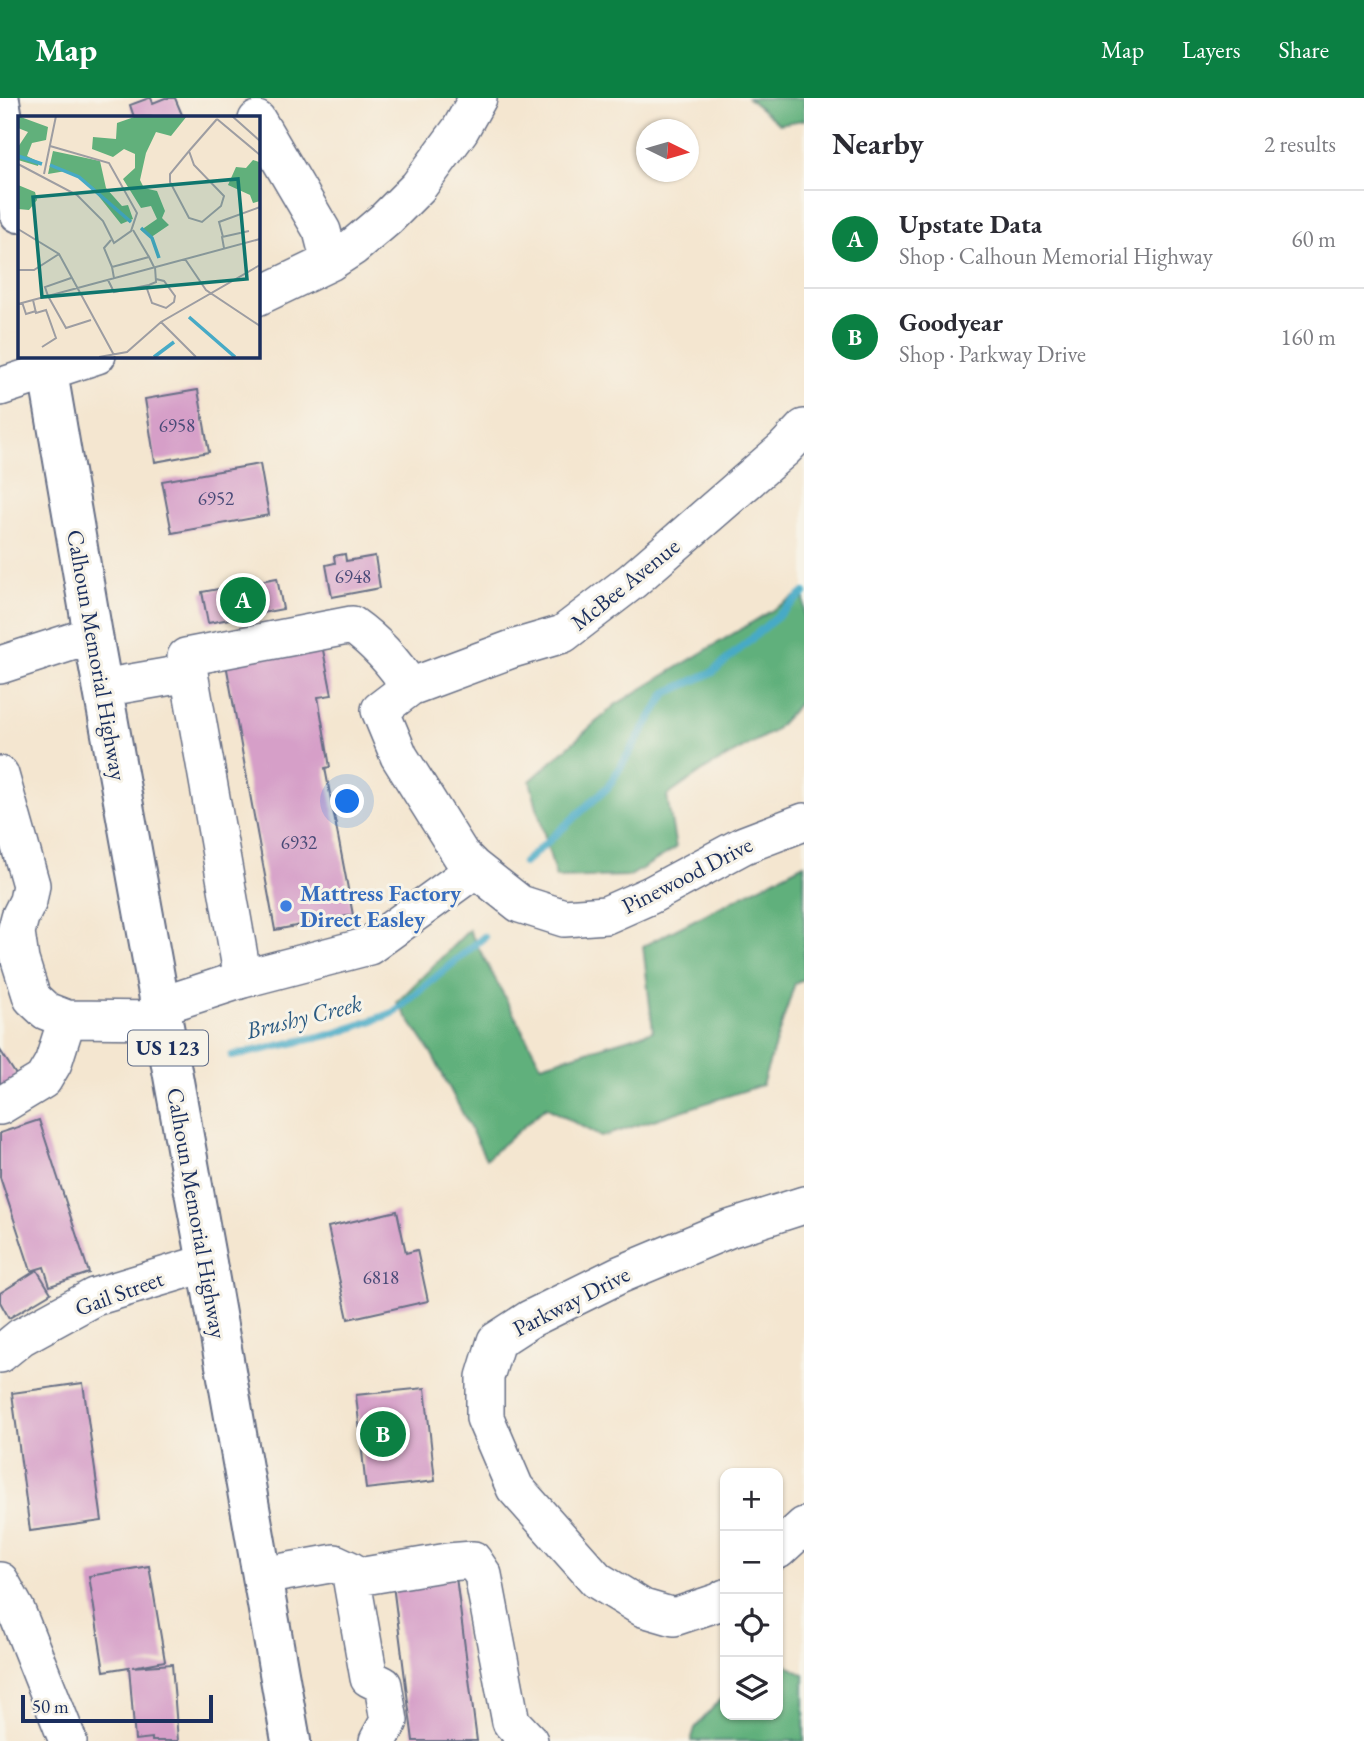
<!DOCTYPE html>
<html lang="en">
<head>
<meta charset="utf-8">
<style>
	:root { --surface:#fff; --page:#f2f2f3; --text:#2b2b33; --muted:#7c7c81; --line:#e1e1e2; --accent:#0b8043 }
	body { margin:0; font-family:"EB Garamond",serif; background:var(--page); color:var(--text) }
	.controls { position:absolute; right:21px; bottom:21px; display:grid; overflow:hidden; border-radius:14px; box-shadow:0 2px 5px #0004 }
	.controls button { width:63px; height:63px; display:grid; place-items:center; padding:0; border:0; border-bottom:2px solid var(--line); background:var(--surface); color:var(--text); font:35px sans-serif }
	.compass { position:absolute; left:636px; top:21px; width:63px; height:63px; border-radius:50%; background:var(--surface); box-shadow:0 2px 5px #0004; rotate:95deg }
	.scale { position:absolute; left:21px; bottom:18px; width:192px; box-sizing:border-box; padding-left:7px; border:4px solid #1b2f5e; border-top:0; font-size:19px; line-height:24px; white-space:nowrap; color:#1b2f5e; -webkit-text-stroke:5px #f7f3e8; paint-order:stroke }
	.you { position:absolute; left:348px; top:704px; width:24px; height:24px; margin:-18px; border:5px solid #fff; border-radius:50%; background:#1a73e8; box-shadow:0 0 0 10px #1a73e833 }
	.badge { display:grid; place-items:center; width:46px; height:46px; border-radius:50%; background:var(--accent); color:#fff; font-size:23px; font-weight:700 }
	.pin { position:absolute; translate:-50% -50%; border:4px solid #fff; box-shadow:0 2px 7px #0006 }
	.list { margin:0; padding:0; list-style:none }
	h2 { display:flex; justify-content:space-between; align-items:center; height:91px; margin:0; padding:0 28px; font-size:30px }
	h2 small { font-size:23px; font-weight:400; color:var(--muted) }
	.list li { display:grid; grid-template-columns:46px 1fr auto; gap:21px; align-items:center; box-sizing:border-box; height:98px; padding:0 28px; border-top:2px solid var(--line) }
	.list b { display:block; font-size:26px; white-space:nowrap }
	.list p { margin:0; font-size:23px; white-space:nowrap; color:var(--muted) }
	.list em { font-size:23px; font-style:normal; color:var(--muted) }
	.icon { flex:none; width:38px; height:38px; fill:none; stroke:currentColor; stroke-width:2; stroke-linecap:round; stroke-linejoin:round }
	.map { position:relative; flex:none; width:804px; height:1643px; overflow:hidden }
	header { display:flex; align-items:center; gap:42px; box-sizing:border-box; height:98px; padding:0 35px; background:var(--accent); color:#fff }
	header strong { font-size:33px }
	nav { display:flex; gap:38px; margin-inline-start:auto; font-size:24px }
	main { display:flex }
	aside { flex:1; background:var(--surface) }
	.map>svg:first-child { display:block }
	.forest { fill:#61b07b; stroke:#3e706c; stroke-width:2 }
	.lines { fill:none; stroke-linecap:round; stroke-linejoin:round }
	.stream { stroke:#47aac6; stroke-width:8 }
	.building { fill:#d69fc8 }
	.minor-casing { stroke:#676f86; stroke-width:40 }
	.highway-casing { stroke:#676f86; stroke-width:42 }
	.minor { stroke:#fff; stroke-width:37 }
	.highway { stroke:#fff; stroke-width:38 }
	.shop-dot { fill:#3f7fe0; stroke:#f7f3e8; stroke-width:2.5 }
	.labels { text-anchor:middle; stroke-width:6; stroke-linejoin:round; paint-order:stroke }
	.number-label { font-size:19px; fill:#4a4b78 }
	.shield { fill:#f7f3e8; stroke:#5d6a87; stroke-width:2 }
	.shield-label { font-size:21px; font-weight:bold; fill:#1b2f5e }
	.street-label { font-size:23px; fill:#1b2f5e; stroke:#f7f3e8 }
	.shop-label { font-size:23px; font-weight:bold; fill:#366cbe; stroke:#f7f3e8; text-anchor:start }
	.water-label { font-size:24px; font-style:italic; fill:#2a5a82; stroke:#f7f3e8 }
	.inset-river { fill:none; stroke:#47aac6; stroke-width:3.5 }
	.inset-road { fill:none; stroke:#9d9da2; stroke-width:2 }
	.view { fill:#0f766e; fill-opacity:0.15; stroke:#0f766e; stroke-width:3.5 }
	.inset-edge { fill:none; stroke:#1b2f5e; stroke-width:3.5 }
</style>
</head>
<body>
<header>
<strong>Map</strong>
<nav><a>Map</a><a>Layers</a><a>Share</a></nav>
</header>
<main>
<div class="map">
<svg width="804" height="1643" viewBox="0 0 804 1643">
	<rect width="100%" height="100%" fill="#f7f3e8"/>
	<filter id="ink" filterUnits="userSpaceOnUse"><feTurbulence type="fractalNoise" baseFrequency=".0143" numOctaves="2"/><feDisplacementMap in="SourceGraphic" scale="14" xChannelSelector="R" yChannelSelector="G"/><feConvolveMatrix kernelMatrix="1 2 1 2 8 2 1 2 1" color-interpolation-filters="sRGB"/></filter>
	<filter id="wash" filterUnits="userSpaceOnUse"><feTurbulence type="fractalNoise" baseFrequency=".00686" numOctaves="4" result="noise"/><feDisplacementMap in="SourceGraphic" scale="28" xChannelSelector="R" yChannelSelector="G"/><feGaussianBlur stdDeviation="1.57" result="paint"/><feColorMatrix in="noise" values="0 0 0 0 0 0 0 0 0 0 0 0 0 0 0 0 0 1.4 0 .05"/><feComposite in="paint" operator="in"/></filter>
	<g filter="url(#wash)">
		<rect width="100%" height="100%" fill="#f4e6d0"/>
		<path class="forest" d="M748,0H804V22L779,26Z
			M804,493V600L774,633L707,670L667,698L676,750L630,778L556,780L530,683L615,607Z
			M804,766V881L795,885L762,987L601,1039L546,1009L486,1061L432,956L397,904L469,832L541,967L653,933L643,848Z
			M778,1562L804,1577V1643H691L695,1630L725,1596V1617H778Z"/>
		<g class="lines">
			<path class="stream" d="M524,765L608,689L666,595L713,574L804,495
				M232,958L337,935L393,915L484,839"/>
		</g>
		<g id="blocks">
			<path class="building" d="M149,0H151L153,5L165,0H175L183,19H134L130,7Z
				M198,292L209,354L155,364L145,301Z
				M260,366L269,417L172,435L162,383Z
				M345,456L346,463L375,458L380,490L332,499L326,467L335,465L334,458Z
				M277,480L283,511L208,525L202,494Z
				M320,537L332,597L318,599L330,669L325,670L353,817L275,832L224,555Z
				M0,952L18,980L0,992Z
				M39,1022L89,1175L50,1188L44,1169L31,1173L0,1079V1035Z
				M397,1113L406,1155L417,1152L428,1203L348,1221L328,1129Z
				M37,1172L51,1195L9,1220L0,1204V1195Z
				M83,1285L102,1423L30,1433L12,1295Z
				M425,1290L435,1383L366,1391L356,1297Z
				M149,1468L165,1563L132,1569L172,1566L178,1643H152V1640L135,1642L129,1569L104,1573L89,1478Z
				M456,1479L477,1643H413L393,1487Z"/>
		</g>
	</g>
	<g filter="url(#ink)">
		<use href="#blocks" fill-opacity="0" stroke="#676f86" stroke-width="2"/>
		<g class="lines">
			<defs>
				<path id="minor" d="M257,22L322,133L330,164
					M257,199L330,164L353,149L386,121L418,89L460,32L478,0
					M0,289L97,257
					M804,330L784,351L632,483L563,536L512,551L410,589L380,612L399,658L461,757L473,769L520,806L564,820L606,817L651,797L744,747L804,724
					M0,567L93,537
					M189,575L186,559L352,527C376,544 394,564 410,589
					M102,590L189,575L243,881L160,908
					M0,677L31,787L28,803L20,819L16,834L20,862L32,900L46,913L67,921L163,922
					M243,881L369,848L463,780L473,769
					M0,1008L43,982L53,965L67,921
					M0,1256L21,1239L94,1199L207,1165
					M778,1452L804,1428
					M262,1478L335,1465L350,1472L369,1580L383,1587L389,1623L378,1643
					M352,1480L448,1464L473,1462L483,1477L511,1624L529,1643
					M0,1483L16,1512L68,1643
					M725,1500L722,1503L674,1519L643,1510L597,1482L515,1390L485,1320V1279L496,1243L530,1221L619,1177L729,1131L804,1107"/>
				<path id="highway" d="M0,3L19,115
					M45,257L93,537L207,1165L291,1643"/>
			</defs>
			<use href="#minor" class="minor-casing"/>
			<use href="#highway" class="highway-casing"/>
			<use href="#minor" class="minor"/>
			<use href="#highway" class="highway"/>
		</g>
	</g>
	<circle class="shop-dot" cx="286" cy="808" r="7"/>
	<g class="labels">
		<g class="number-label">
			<text x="177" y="334">6958</text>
			<text x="216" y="407">6952</text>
			<text x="353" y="485">6948</text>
			<text x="299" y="751">6932</text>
			<text x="381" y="1186">6818</text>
		</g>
		<rect class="shield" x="128" y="932.5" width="80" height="35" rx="5"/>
		<g class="shield-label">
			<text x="168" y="957">US 123</text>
		</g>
		<g class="street-label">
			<text transform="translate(625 486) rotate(-39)" y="8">McBee Avenue</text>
			<text transform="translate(97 557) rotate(80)" y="8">Calhoun Memorial Highway</text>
			<text transform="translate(687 777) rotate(-27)" y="8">Pinewood Drive</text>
			<text transform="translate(197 1115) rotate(80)" y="8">Calhoun Memorial Highway</text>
			<text transform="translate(119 1195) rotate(-20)" y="8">Gail Street</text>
			<text transform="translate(571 1203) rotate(-27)" y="8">Parkway Drive</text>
		</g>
		<g class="shop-label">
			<text x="300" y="803">Mattress Factory<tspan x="300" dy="26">Direct Easley</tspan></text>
		</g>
		<g class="water-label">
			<text transform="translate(304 919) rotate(-14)" y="8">Brushy Creek</text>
		</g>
	</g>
	<g transform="translate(18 18)">
		<rect width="242" height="242" fill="#f4e6d0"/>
		<path d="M0,0L30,11L28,24L14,27L9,40L21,46L20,50L0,44V31L10,16L0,12ZM119,0H169L153,20L138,16L128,37L122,64L126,72L139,75L147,95L144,102L151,109L132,122L123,114L139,103L133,90L123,92L105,63L117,52V38L106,33L95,41L74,33L75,21L98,23L99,7ZM35,35L82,45L88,72L104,90L110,89L115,103L103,108L71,68L48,55L30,58ZM235,44L241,46L242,85L235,87L232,79L210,69L218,51L228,52ZM0,69L17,76L19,84L11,94L0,93Z" fill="#61b07b"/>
		<path class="inset-river" d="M0,40L24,48M32,49L61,61L113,106M123,112L134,122L141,142M171,201L217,241M136,241L156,226"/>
		<path class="inset-road" d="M214,0L242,25M199,3L242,39M171,35L176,49L206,80L203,90L184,106L171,102L152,66V58ZM171,35L199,3M0,48L59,79L85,105L96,127L113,115L119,97L91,47L32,30M26,58L38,0M0,113L41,138L97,241M115,114L131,141M205,121L201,106L242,91M93,124L86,132L94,151M206,132L204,121L231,115M167,143L188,174L242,210M0,154H16L41,138M96,162L94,151L131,141L136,151M90,164L96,176L131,169L138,166L137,151M128,170L134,187L148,192L156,186L157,180L146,165L138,163M30,180L48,212L73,204M30,180L27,171L53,162M15,184L18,197L28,194L38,222L24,231M4,186L8,198L18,195M0,188L242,123M143,206L178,241M81,241L109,236L143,206L242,149"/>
		<path class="view" d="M220,63L229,163L24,181L15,81Z"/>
		<rect width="242" height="242" class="inset-edge"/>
	</g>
</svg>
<div class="controls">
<button>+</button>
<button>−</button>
<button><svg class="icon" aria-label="locate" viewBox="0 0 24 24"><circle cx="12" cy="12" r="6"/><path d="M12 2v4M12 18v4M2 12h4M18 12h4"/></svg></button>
<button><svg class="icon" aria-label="layers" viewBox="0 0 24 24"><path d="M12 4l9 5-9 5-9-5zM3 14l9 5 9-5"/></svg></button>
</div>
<svg class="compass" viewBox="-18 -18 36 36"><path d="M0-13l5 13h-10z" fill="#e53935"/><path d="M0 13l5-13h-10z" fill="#7c7c81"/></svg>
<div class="scale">50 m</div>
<div class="you"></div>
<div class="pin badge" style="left:243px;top:502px">A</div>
<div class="pin badge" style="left:383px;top:1336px">B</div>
</div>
<aside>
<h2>Nearby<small>2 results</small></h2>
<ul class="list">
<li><span class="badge">A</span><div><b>Upstate Data</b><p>Shop · Calhoun Memorial Highway</p></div><em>60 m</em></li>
<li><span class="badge">B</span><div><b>Goodyear</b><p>Shop · Parkway Drive</p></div><em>160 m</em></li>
</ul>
</aside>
</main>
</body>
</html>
